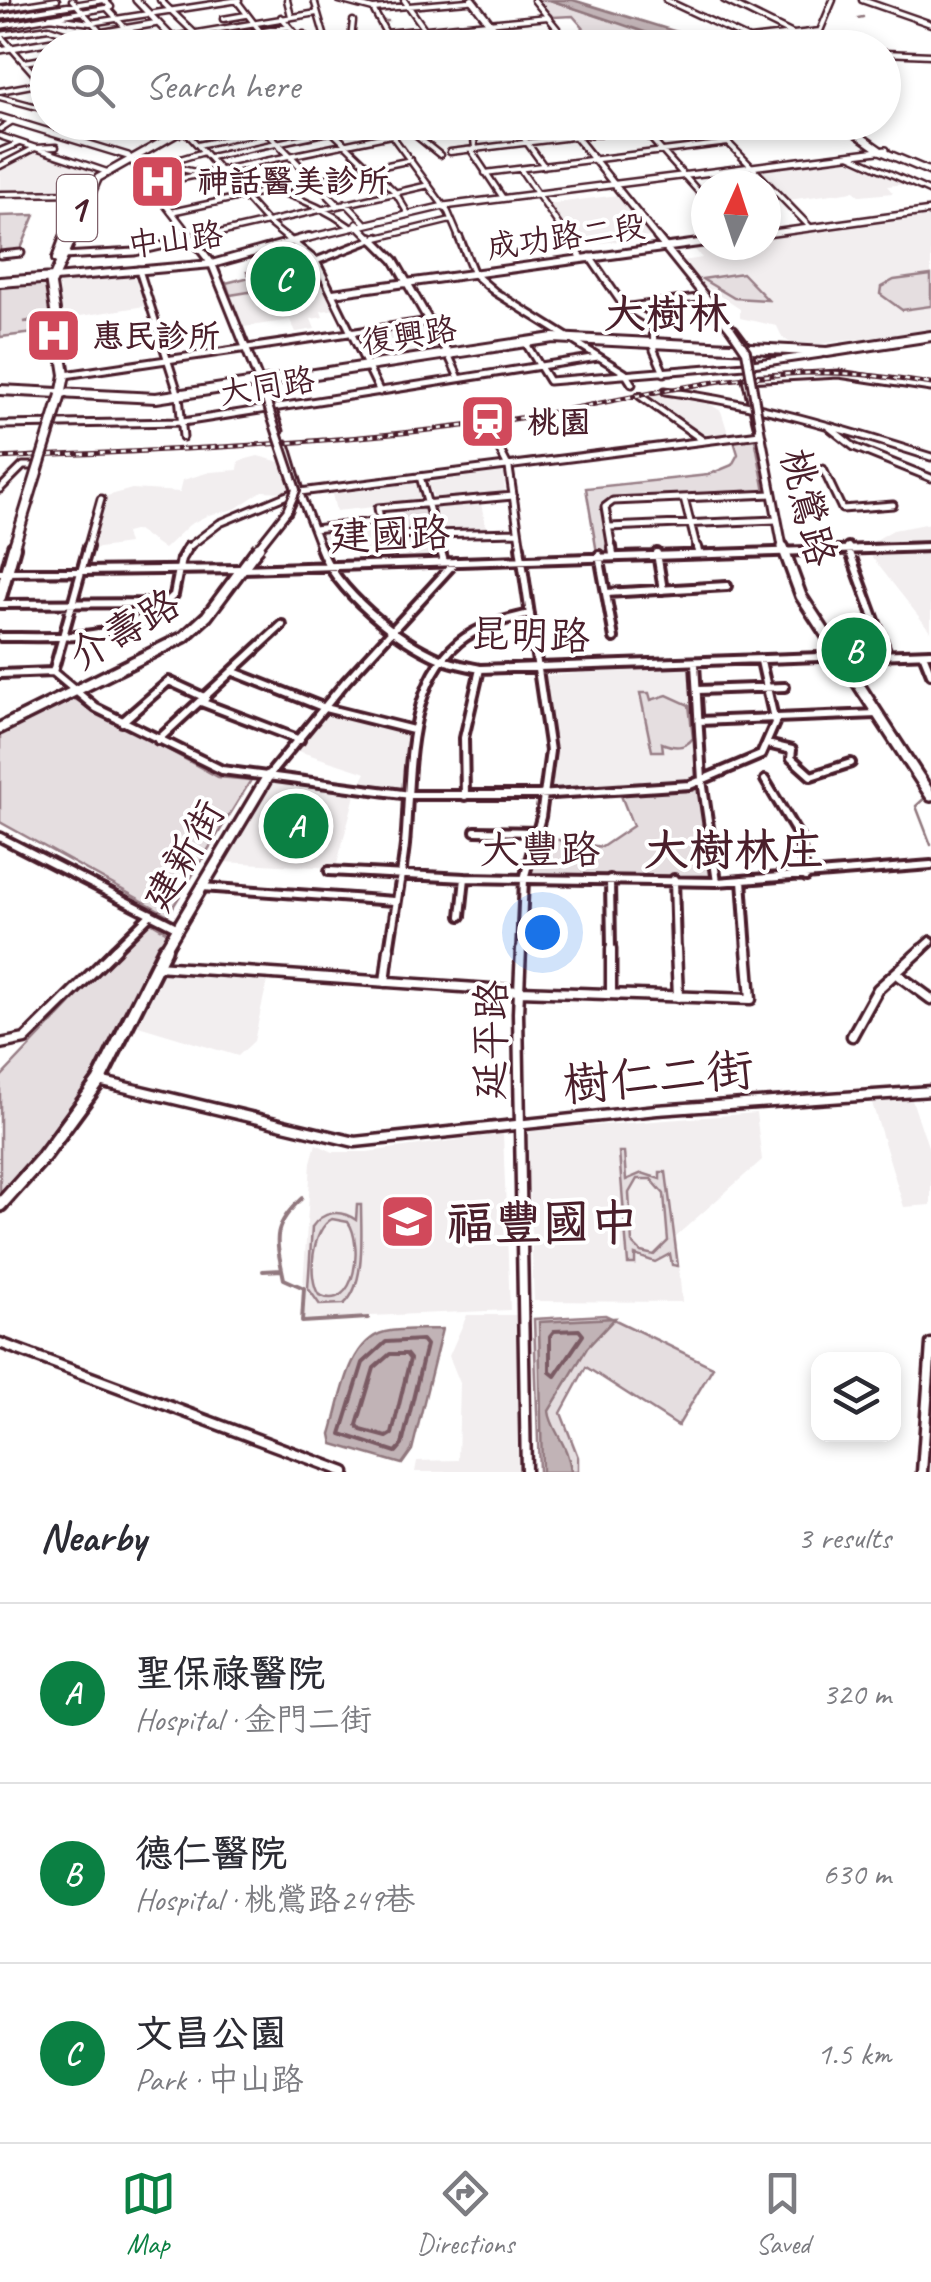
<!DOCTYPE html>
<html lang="en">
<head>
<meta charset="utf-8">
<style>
	:root { --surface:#fff; --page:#f2f2f3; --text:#2b2b33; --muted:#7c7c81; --line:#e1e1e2; --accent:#0b8043 }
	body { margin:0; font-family:Caveat,"LXGW WenKai TC",sans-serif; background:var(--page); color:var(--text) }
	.controls { position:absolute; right:30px; bottom:30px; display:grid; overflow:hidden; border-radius:20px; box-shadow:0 5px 15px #0003 }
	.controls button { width:90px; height:90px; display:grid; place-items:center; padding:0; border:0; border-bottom:2px solid var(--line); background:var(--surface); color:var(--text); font:50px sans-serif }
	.compass { position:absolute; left:691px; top:170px; width:90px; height:90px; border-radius:50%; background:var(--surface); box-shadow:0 5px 15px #0003; rotate:3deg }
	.you { position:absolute; left:542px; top:932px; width:35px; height:35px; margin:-25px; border:8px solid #fff; border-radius:50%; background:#1a73e8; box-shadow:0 0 0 15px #1a73e833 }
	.badge { display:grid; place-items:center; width:65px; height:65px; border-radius:50%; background:var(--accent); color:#fff; font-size:32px; font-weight:700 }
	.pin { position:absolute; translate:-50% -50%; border:5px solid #fff; box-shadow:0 2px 10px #0006 }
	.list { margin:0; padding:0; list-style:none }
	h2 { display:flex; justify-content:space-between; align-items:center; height:130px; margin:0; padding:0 40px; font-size:42px }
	h2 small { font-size:32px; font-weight:400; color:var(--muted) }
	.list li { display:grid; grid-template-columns:65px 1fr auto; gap:30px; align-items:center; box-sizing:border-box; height:180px; padding:0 40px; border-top:2px solid var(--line) }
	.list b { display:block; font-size:38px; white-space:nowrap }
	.list p { margin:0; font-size:32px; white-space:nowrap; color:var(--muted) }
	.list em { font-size:32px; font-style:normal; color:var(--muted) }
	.icon { flex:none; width:55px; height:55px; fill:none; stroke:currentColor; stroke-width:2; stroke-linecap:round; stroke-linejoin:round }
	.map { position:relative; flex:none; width:931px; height:1472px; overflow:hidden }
	.search { position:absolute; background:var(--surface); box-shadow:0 5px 15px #0003; left:30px; right:30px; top:30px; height:110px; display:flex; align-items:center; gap:25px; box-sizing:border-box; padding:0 35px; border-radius:55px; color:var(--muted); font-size:38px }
	.sheet { height:670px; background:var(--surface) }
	nav { display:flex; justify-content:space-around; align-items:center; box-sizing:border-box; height:140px; border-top:2px solid var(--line); background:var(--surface); font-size:28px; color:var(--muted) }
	nav a { display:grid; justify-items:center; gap:5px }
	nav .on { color:var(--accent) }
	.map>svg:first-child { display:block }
	.built { fill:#f2eeef }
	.green { fill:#e5dee0; stroke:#987e86; stroke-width:2.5; fill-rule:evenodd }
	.water { fill:#c1b3b6; stroke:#91787e; stroke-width:2.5 }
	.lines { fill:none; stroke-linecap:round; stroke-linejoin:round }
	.shore { stroke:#7a5a63; stroke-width:4 }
	.stream-far1 { stroke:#91787e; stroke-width:2.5 }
	.stream { stroke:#91787e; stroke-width:4 }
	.street-far3-casing { stroke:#4a1f2b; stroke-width:9 }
	.street-far2-casing { stroke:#4a1f2b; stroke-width:11 }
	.street-far1-casing { stroke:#4a1f2b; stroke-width:14 }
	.street-casing { stroke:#4a1f2b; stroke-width:15 }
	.secondary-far3-casing { stroke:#4a1f2b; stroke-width:10 }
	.secondary-far2-casing { stroke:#4a1f2b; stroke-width:12 }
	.secondary-far1-casing { stroke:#4a1f2b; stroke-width:16 }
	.secondary-casing { stroke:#4a1f2b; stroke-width:19 }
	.primary-far2-casing { stroke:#4a1f2b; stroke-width:11 }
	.primary-far1-casing { stroke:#4a1f2b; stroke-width:14 }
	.primary-casing { stroke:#4a1f2b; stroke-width:18 }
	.street-far3 { stroke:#fff; stroke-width:4 }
	.street-far2 { stroke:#fff; stroke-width:5 }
	.street-far1 { stroke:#fff; stroke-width:6 }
	.street { stroke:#fff; stroke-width:8 }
	.secondary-far3 { stroke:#fff; stroke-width:5 }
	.secondary-far2 { stroke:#fff; stroke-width:6 }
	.secondary-far1 { stroke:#fff; stroke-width:9 }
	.secondary { stroke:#fff; stroke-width:11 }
	.primary-far2 { stroke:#fff; stroke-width:6 }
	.primary-far1 { stroke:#fff; stroke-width:8 }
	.primary { stroke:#fff; stroke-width:10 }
	.rail-casing { stroke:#4a1f2b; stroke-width:5 }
	.rail { stroke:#fff; stroke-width:2.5; stroke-dasharray:5; stroke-linecap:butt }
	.secondary-bridge-far1-casing { stroke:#4a1f2b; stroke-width:12; stroke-linecap:butt }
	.secondary-bridge-casing { stroke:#4a1f2b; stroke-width:16; stroke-linecap:butt }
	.primary-bridge-casing { stroke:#4a1f2b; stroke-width:14; stroke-linecap:butt }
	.secondary-bridge-far1 { stroke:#fff; stroke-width:6 }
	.secondary-bridge { stroke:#fff; stroke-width:9 }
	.primary-bridge { stroke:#fff; stroke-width:8 }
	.labels { text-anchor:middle; stroke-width:8; stroke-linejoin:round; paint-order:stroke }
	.far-poi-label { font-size:32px; font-weight:bold; fill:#4a1f2b; stroke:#fff; text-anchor:start }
	.far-street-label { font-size:32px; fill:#4a1f2b; stroke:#fff }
	.shield { fill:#fff; stroke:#80626b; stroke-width:2.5 }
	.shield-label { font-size:38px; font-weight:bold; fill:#4a1f2b }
	.street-label { font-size:40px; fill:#4a1f2b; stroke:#fff }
	.far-district-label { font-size:42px; font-weight:bold; fill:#4a1f2b; stroke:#fff }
	.quarter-label { font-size:45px; font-weight:bold; fill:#4a1f2b; stroke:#fff }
	.near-street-label { font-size:48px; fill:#4a1f2b; stroke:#fff }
	.near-poi-label { font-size:48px; font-weight:bold; fill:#4a1f2b; stroke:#fff; text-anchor:start }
</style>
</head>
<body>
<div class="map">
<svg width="931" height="1472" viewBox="0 0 931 1472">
	<rect width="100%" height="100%" fill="#fff"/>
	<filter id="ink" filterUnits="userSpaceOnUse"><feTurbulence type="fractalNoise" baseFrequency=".01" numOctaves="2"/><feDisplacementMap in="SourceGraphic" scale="20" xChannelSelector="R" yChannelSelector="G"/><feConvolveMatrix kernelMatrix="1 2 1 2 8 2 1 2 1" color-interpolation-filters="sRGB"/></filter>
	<g filter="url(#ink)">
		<path class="built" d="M36,149L96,170L76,191L0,192V173L6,164Z
			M850,159L905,184L887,186L893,193L860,196L854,191L788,200L757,169Z
			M618,195L650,237L578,246L548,204Z
			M931,212V330L796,347L782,337L777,326L740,318V309L700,283L683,261L702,258L692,246L766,245V236Z
			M133,273L145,306L61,319L59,279Z
			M324,281L337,309L321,311L323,317L311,319L315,329L296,332L290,320L244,327L231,295Z
			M418,324L425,326L442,352L368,364L358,337L361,333Z
			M659,391L667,396L703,400L721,411L729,436L709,439L651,404L643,395Z
			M258,456L284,463L289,483L287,492L262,491L235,509L208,515L189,525L164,549L137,530L125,533L128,544L92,549L107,496L132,489L180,492L183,480L210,472L238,470L239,461Z
			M500,472L504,473L505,494L435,500L427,483Z
			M414,483L418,485L423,500L420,502L336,511L332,494Z
			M480,500L487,530H440L434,507Z
			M931,523V632L864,547L893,530Z
			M375,525L380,537H432L436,556L434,559L355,562V540L326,543L322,531Z
			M692,665L698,776L684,782L551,787L554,751L543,676Z
			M326,710L393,730L412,731L407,784L401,792L359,786L366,773L295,750Z
			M274,778L356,791L336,868L223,862Z
			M164,969L268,978L254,1041L238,1056L135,1025Z
			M912,1100L931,1155V1205L904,1207L872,1103Z
			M756,1113L762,1160L676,1236L682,1302L534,1301L527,1131Z
			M503,1134L510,1310L301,1319L311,1162L316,1144L333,1152H367Z
			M467,1315H516L518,1472H415L417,1461L458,1460L460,1383L449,1356Z"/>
		<path class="green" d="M537,0H550L695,47L632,43L599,46L573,16L553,17Z
			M35,215L20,251L0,253V216Z
			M289,260L296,266L313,260L324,280L230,295L226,283L250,277L247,272Z
			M742,273L768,300L734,298L702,279Z
			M931,275V306L902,310L880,294L881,287L894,280Z
			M39,281L46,284L50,316L24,322L50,320L52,331L0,337V285Z
			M755,438L765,492L612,499L602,507L611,553H597L586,488L708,475L732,465L738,454L734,441Z
			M426,504L434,533H384L380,508Z
			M640,693H649L651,700L667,695L689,705L693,738C685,749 674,748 662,743L663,751H652Z
			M71,697L218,777L251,780L168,915L0,822V731Z
			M699,786L714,879L527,878L540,837L602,847L633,826L620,793L686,791Z
			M149,921L172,935L91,1080L38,1150L0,1193V1078Z
			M619,1152H624L626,1180L642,1173L660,1179V1172H666L678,1266L672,1265L670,1254L655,1262L635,1255V1264H628ZM637,1179H651L664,1194L668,1241L654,1255L641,1252L632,1243L629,1193Z
			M357,1205H361C361,1233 366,1285 344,1304L320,1305L308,1288L312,1227C323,1211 340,1209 356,1220ZM332,1219L348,1222C363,1242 357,1313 319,1295C307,1278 312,1229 332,1219Z
			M605,1315L713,1367L678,1426L586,1367L561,1413L578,1457V1472H539L534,1319Z"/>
		<path class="water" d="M550,0H573L726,47H695L674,42Z
			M615,1318L587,1348L549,1411C551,1431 569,1444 571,1472H542L539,1322Z
			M442,1329L412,1450L402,1464L333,1444L331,1434C341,1403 347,1341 385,1332C403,1328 424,1330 442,1329Z"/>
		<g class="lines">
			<path class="shore" d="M579,1330L583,1335L555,1376L550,1372V1336L554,1331Z
				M422,1340L426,1345L402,1445L396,1452L341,1434L363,1363L386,1342Z
				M390,1354H406L410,1359L392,1434L387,1437L361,1430L357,1425L374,1368Z"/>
			<path class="stream-far1" d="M858,18L863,17
				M383,21H388
				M927,796L916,806L931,845"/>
			<path class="stream" d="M302,1198C270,1228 276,1240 284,1279L304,1288L302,1322L368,1318
				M263,1271L282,1270"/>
			<defs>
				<path id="street-far3" d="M72,0L114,47
					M160,0L210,48
					M287,0L291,16
					M314,0L328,48
					M339,0L373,9L394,48
					M404,0L438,48
					M534,0L573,48
					M666,0L749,39
					M724,0L795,35
					M862,0L931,24
					M0,1L8,0
					M237,1L273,48
					M107,8L144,48
					M0,9L57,0
					M373,9L468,1
					M0,17L104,0L111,7
					M50,17L90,23L239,0
					M281,17L306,46
					M223,19L246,15
					M0,26L111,7
					M408,31L422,48
					M386,33L548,17
					M0,35L49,28L76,37
					M0,35L42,83
					M807,38L849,48
					M203,41L288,27
					M106,48L317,13
					M229,48L304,34
					M292,48L327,43
					M350,48L353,21
					M721,48L750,39L820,31L833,0
					M884,53L931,55
					M25,62L48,58
					M0,91L48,82
					M0,97L48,110
					M322,122L395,192L407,212
					M382,122L448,212L460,240
					M399,122L440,155
					M472,122L475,148L471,150L503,198
					M512,122L544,166
					M636,122L706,200
					M708,122L810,227
					M0,129L14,120
					M184,130L267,222L289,240
					M476,133L565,123
					M0,136L107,172
					M198,145L307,122
					M0,151L19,143
					M450,152L695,122
					M849,155L931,192
					M134,157C208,180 285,179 349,226
					M210,157L376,122
					M160,165L204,152
					M0,166L35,148L56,147
					M521,170L569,240
					M485,173L728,143
					M149,185L391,135
					M0,194L89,193
					M346,203L364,222
					M171,212L411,160
					M189,240L429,185
					M369,240L451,220"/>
				<path id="street-far2" d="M286,237L316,261L380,392
					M459,237L474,274L495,292L625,373L632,384
					M568,237L582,258
					M0,255L21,253
					M63,256L135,252L200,237
					M590,257L623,305L653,323L654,350L664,373
					M316,261L378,237
					M139,270L179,396L183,437
					M630,307L705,297
					M734,329L749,349L752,365
					M525,342L549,381L745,365L821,354
					M448,354L459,378
					M65,375L430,321
					M665,391C757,403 843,429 931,457
					M640,396L704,441
					M272,407L280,431
					M0,425L183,422L598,357
					M830,428L854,447L931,478
					M759,433L746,379L839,374L931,388
					M494,439L509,468L521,549
					M286,444L299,487L288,512
					M823,469L842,509L893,505
					M421,480L440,549
					M0,489L23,466H33
					M300,494L321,549
					M513,496L378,508L383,535L518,532
					M684,498L697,549
					M609,527L777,520
					M314,529L380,521
					M87,549L101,499
					M186,549L220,523L292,493L760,434
					M612,549L605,507L613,501L772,494
					M858,549L931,547"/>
				<path id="street-far1" d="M88,547L53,672L96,708L222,770L410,795H538L690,785L761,755L775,723L761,661
					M320,547C336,591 398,641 441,659C453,664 467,666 480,669L931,653
					M440,547L444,562
					M520,547L550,751L541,817L524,879L521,951
					M612,547L613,555
					M697,547L698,552
					M848,547L888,656
					M657,553L663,590
					M599,555L614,638
					M0,572L243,569L931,547
					M606,593L727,586
					M0,604L164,603
					M0,637C64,637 126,643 174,595L181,559L188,547
					M923,654L931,674
					M695,664L702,780L717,882
					M234,672L325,708L413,730
					M0,674L53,672
					M698,690L785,687
					M201,702L300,740
					M699,721L877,714
					M122,722L169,681L206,698
					M158,740L282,625
					M767,744L792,750L791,758L811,776L851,763
					M269,775L346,681L455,562
					M765,780L799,837L806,877
					M465,796L464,738L480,669
					M475,831L538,832
					M0,837L178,928
					M329,871L465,878L717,882L931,865
					M610,879L611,951
					M674,879L676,951
					M742,880L747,951
					M202,887L394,901
					M461,916L465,878
					M113,951L151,914
					M389,951C394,916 401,880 405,845C411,780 404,688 459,642C480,625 505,620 530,614
					M920,951L931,941"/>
				<path id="street" d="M521,949L518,1013L526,1472
					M611,949V994
					M676,949L678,997
					M156,966L520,991L751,999L747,949
					M897,974L931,999
					M385,982L389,949
					M852,1036L878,989L922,949
					M0,1044L25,1039L116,949
					M99,1081L355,1142L657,1110L931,1091
					M0,1343L345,1472
					M922,1472L931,1344"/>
				<path id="secondary-far3" d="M136,0L182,48
					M0,50L158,23
					M0,117L128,156L193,240
					M257,122L338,205
					M564,122L659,240
					M357,224L373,240
					M766,234L931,211
					M300,240L444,206L886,150"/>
				<path id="secondary-far2" d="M191,237L212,264L263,391
					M371,237L394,260L448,354
					M657,237L731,329
					M55,278L212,264L309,237
					M333,293L706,242
					M760,429L783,549"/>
				<path id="secondary-far1" d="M783,547L801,596L931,796
					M0,728L184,637L207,616L254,553
					M164,951L268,776"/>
				<path id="secondary" d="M0,1205L44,1156L99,1081L165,949"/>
				<path id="primary-far2" d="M472,0L509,48
					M840,122L881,151L931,172
					M64,240L71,223
					M71,240L98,178L176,134L229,122"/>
				<path id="primary-far1" d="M57,259L65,237
					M50,279L65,375L61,395
					M0,282L54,278
					M52,282L72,237
					M0,390L156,398L553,338L827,352L931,336
					M13,549L16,540"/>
				<path id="primary" d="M0,597L14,547"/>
			</defs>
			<use href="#street-far3" class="street-far3-casing"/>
			<use href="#street-far2" class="street-far2-casing"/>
			<use href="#street-far1" class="street-far1-casing"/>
			<use href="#street" class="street-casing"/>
			<use href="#secondary-far3" class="secondary-far3-casing"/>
			<use href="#secondary-far2" class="secondary-far2-casing"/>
			<use href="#secondary-far1" class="secondary-far1-casing"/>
			<use href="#secondary" class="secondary-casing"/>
			<use href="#primary-far2" class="primary-far2-casing"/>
			<use href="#primary-far1" class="primary-far1-casing"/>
			<use href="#primary" class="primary-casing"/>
			<use href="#street-far3" class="street-far3"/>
			<use href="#street-far2" class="street-far2"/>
			<use href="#street-far1" class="street-far1"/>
			<use href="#street" class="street"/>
			<use href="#secondary-far3" class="secondary-far3"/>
			<use href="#secondary-far2" class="secondary-far2"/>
			<use href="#secondary-far1" class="secondary-far1"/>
			<use href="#secondary" class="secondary"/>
			<use href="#primary-far2" class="primary-far2"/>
			<use href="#primary-far1" class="primary-far1"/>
			<use href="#primary" class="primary"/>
			<defs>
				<path id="rail" d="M0,458C160,450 320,445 479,424C592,410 703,374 817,373C856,372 893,378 931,384"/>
			</defs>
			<use href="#rail" class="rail-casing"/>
			<use href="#rail" class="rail"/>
			<defs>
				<path id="secondary-bridge-far1" d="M731,329L746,351L760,429
					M257,549L287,511L296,490L263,391"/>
				<path id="secondary-bridge" d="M254,553L259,547"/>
				<path id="primary-bridge" d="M16,540L61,395"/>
			</defs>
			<use href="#secondary-bridge-far1" class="secondary-bridge-far1-casing"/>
			<use href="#secondary-bridge" class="secondary-bridge-casing"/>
			<use href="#primary-bridge" class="primary-bridge-casing"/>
			<use href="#secondary-bridge-far1" class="secondary-bridge-far1"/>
			<use href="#secondary-bridge" class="secondary-bridge"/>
			<use href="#primary-bridge" class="primary-bridge"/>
		</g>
	</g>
	<defs>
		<symbol id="hospital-square" viewBox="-11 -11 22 22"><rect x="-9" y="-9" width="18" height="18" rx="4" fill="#d1495b" stroke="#fff"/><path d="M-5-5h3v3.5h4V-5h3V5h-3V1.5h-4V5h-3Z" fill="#fff"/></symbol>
		<symbol id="station-square" viewBox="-11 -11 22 22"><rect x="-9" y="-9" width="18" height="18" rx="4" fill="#d1495b" stroke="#fff"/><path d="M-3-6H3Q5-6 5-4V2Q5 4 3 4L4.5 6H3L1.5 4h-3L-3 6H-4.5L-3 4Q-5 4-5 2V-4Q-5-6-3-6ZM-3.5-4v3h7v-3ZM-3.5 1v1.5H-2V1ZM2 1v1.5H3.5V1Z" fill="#fff"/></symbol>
		<symbol id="school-square" viewBox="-11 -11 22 22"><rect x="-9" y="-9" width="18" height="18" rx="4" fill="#d1495b" stroke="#fff"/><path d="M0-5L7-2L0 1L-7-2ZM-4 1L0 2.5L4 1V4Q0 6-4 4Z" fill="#fff"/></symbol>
	</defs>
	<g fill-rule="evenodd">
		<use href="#hospital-square" x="126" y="150" width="63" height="63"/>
		<use href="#hospital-square" x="22" y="304" width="63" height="63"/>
		<use href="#station-square" x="456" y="390" width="63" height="63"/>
		<use href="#school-square" x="376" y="1190" width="63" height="63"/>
	</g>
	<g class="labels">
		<g class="far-poi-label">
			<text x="197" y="192">神話醫美診所</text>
			<text x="92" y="347">惠民診所</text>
			<text x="527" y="433">桃園</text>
		</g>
		<g class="far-street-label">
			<text transform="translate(566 236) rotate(-8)" y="11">成功路二段</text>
			<text transform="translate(175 239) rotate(-7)" y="11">中山路</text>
			<text transform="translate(409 335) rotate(-9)" y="11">復興路</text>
			<text transform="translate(267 386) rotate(-9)" y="11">大同路</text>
		</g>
		<rect class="shield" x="57" y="175" width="40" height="66" rx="8"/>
		<g class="shield-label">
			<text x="77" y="221">1</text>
		</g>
		<g class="street-label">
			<text transform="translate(809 507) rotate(76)" y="14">桃鶯路</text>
			<text transform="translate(390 534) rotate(-2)" y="14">建國路</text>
			<text transform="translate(124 629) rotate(-30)" y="14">介壽路</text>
			<text transform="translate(530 634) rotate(2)" y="14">昆明路</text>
			<text x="540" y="863">大豐路</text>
			<text transform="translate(183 855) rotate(-60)" y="14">建新街</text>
			<text transform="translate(490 1040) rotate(-89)" y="14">延平路</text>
		</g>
		<g class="far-district-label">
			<text x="667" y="328">大樹林</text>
		</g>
		<g class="quarter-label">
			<text x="734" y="865">大樹林庄</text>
		</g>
		<g class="near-street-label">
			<text transform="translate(658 1076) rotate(-5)" y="17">樹仁二街</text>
		</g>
		<g class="near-poi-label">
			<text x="446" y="1239">福豐國中</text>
		</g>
	</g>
</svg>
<div class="controls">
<button><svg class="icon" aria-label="layers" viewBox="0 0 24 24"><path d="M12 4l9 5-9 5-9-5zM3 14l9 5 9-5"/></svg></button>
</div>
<svg class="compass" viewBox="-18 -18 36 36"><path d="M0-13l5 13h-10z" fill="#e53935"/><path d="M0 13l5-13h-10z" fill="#7c7c81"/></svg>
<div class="you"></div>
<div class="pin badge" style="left:296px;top:826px">A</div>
<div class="pin badge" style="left:854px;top:650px">B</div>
<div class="pin badge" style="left:283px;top:279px">C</div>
<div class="search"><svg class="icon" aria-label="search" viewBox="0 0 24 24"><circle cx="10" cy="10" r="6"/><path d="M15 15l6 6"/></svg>Search here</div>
</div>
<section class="sheet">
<h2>Nearby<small>3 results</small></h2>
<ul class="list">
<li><span class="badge">A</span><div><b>聖保祿醫院</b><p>Hospital · 金門二街</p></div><em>320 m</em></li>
<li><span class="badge">B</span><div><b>德仁醫院</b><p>Hospital · 桃鶯路249巷</p></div><em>630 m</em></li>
<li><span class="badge">C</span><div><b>文昌公園</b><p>Park · 中山路</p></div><em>1.5 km</em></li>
</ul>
</section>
<nav>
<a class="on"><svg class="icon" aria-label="map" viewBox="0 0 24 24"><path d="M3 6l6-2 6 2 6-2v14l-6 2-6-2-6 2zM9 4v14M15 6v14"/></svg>Map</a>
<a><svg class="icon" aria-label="directions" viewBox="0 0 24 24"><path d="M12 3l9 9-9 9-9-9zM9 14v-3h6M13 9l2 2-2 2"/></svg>Directions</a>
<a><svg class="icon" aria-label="saved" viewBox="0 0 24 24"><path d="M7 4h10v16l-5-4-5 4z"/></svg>Saved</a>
</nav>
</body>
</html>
